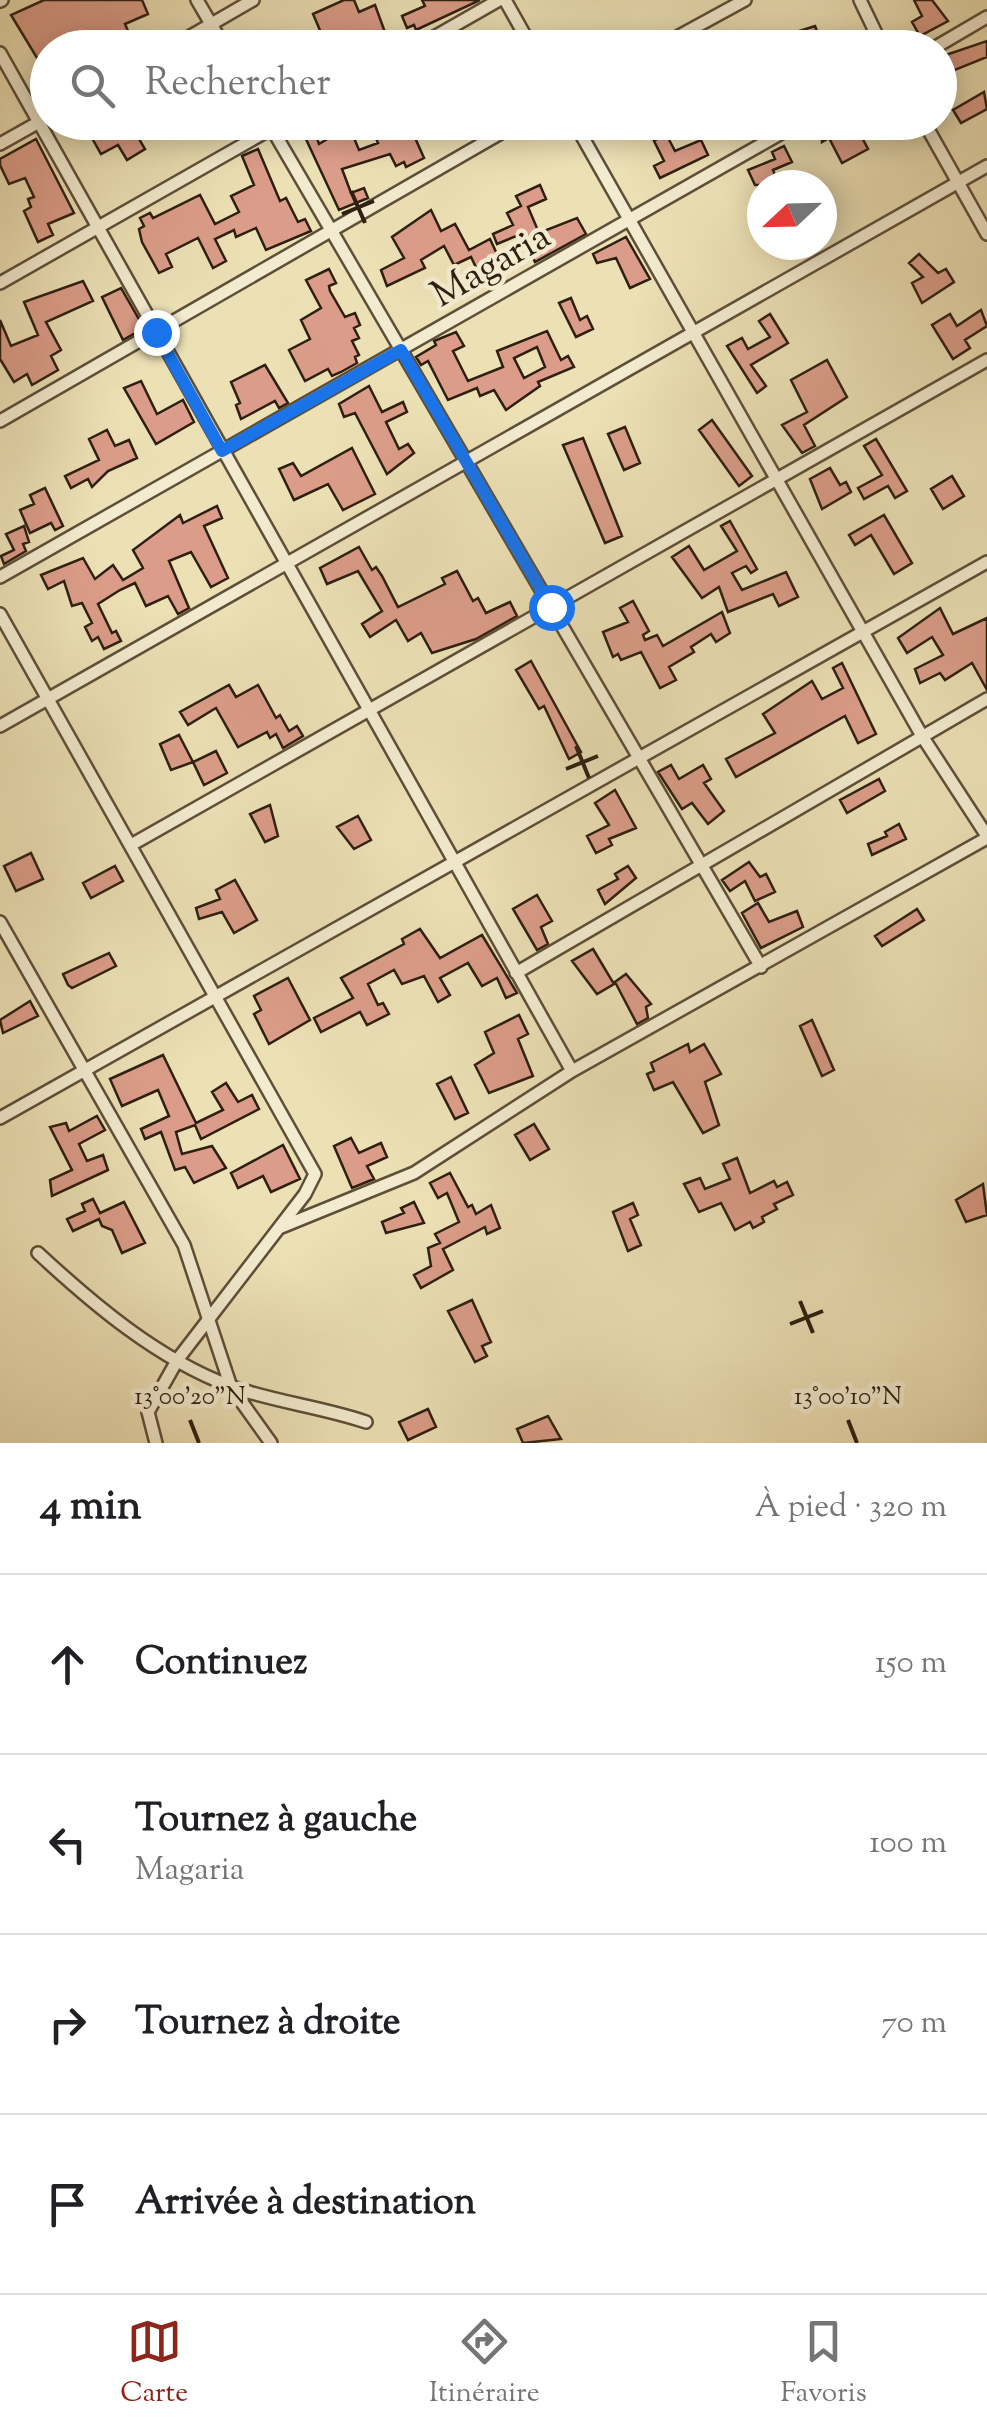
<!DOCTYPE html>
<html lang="fr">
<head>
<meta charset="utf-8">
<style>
	:root { --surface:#fff; --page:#f6f6f6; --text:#202124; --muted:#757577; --line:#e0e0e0; --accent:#8f2418 }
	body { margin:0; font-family:"Sorts Mill Goudy",serif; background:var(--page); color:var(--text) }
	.compass { position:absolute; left:747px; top:170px; width:90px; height:90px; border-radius:50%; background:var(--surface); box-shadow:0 5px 25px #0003; rotate:248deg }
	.stop { position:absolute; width:30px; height:30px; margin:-22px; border:8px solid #1a73e8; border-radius:50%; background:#fff }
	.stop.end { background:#1a73e8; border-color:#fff; box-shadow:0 2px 10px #0008 }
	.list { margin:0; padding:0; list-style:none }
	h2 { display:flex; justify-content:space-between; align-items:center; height:130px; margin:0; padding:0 40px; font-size:42px }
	h2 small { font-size:32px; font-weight:400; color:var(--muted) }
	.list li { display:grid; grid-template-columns:65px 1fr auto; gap:30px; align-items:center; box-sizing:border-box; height:180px; padding:0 40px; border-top:2px solid var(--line) }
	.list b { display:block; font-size:38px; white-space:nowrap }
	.list p { margin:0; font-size:32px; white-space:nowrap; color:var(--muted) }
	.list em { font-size:32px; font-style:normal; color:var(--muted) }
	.icon { flex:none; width:55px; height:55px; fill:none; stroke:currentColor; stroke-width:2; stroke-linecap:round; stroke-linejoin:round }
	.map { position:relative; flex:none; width:987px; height:1443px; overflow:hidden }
	.search { position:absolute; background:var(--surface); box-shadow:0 5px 25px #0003; left:30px; right:30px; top:30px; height:110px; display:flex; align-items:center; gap:25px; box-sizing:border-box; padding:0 35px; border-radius:55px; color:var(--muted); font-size:38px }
	.sheet { height:850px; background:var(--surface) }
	nav { display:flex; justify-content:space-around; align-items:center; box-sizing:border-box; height:140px; border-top:2px solid var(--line); background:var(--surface); font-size:28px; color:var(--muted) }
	nav a { display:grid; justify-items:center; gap:5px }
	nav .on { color:var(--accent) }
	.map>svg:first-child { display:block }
	.building { fill:#db9d89; stroke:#2e1f10; stroke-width:2.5; fill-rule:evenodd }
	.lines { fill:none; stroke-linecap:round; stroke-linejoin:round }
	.street-casing { stroke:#5e4f39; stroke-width:16 }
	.street { stroke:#f3ebcf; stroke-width:11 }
	.route { stroke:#1a73e8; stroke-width:12 }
	.ticks { fill:none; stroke:#2e1f10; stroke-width:4 }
	.labels { text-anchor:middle; stroke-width:9; stroke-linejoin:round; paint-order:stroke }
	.street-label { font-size:38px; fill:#2e1f10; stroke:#f3ebcf }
	.ticks-label { font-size:25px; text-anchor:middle; fill:#2e1f10; stroke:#f3ebcf; stroke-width:9; stroke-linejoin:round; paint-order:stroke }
</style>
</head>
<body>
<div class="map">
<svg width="987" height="1443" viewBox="0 0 987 1443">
	<rect width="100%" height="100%" fill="#ece0b5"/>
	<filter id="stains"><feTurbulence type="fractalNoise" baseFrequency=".002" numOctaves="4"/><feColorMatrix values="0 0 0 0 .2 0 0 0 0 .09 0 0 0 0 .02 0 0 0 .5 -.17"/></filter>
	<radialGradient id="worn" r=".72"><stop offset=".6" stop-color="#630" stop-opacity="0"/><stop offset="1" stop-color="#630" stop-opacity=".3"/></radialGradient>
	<path class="building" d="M44,0H142L148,14L125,24L128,31L107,41L109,48H48V76L11,15Z
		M344,0H354L359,12L375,5L386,35L362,44L363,48H295L322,35L313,14Z
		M422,0H480L416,30L414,25L407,28L402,16L425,6Z
		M914,0H932L948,21L920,36L912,22L922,16Z
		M815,26L824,48H763L790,34Z
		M987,41V57L940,76V57Z
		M984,92L987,109L961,123L953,110Z
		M83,122H129L145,149L127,160L118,145L101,154Z
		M298,122H311L319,144L349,126L359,150L378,143L373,131L385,126L384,122H408L424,158L406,167L404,162L396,166L390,154L342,169L351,193L364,188L368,198L339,210Z
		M835,122H854L868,149L842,163L829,138L822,142V129Z
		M666,134L675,151L701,140L708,155L660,178L654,166L664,161L654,141Z
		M36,139L74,213L48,224L53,235L38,242L24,211L31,207L28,199L34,197L25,178L9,184L0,165V159Z
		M784,146L792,162L773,170L779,185H755L748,170L775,159L772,152Z
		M258,149L280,201L286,198L298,222L305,219L311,231L266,250L256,228L236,237L234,230L215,239L226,261L213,268L198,238L166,254L172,267L159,273L142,242L139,229L144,226L140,218L150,213L153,218L200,195L215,224L239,212L231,196L254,185L242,156Z
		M540,185L546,199L528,207L539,233L577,218L586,234L535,262L521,234L497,244L493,234L513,225L507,213L521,206L516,196Z
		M431,210L441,231L455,224L469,250L490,239L504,269L482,280L471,257L454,265L444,246L421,260L425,268L387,286L381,270L404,258L392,237Z
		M626,237L650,279L630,288L616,258L597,263L593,254Z
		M919,254L938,273L946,269L954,282L922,303L912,283L923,277L909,263Z
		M329,269L336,283L329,286L330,291L345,317L355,313L360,325L354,328L359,338L352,341L359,355L355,357L357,363L341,372L332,376L328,369L305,381L289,350L310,339L301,320L321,308L306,280Z
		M83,281L93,301L46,322L61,350L51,356L58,370L32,385L27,374L14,382L0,359V320L11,346L38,335L24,302Z
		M121,288L144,328L123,340L102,297Z
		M571,298L580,320L587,316L593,329L576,337L559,303Z
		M981,310L987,326L965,340L970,348L953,359L932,325L950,314L957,326Z
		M770,314L788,343L751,365L766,386L757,393L727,346L742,338L748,349L770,337L759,321Z
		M547,331L561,360L568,356L574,367L538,382L540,386L506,410L494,390L480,396L477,388L448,400L428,361L421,365L416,357L436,345L434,341L456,332L464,346L453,351L468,381L503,367L497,351ZM537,347L545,367L524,378L514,358Z
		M827,360L847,397L804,425L815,446L802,453L782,425L807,412L791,380Z
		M265,365L288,403L279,408L275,401L241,419L236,405L240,403L231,382Z
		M141,381L157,414L183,400L194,422L156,444L124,388Z
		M369,386L382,412L403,402L407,412L386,422L399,449L408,444L414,453L387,474L355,413L344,417L339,404Z
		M712,420L752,476L739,486L699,430Z
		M625,427L640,463L624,470L608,434Z
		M107,430L115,446L129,440L137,458L108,471L92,487L88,479L71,488L65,476L99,460L89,439Z
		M583,438L622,536L605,543L563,445Z
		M876,439L907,491L895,498L888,486L864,499L858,488L882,475L864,446Z
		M352,448L375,494L343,510L328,484L294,500L279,469L293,463L301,476Z
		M830,468L840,485L846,482L851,492L822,509L810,479Z
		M952,476L964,496L943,509L931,489Z
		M45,488L63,526L55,530L51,523L30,533L20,510L34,504L30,495Z
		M217,506L222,518L204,526L228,578L211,587L191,552L169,561L189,608L178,614L168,596L146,606L135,583L120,590L98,604L112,633L116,631L121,641L104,649L98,637L92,641L85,627L92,623L82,603L72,606L64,581L48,589L41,575L83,558L95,579L113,565L123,580L143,568L133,550L180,515L183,523Z
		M884,515L912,563L894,574L871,535L855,545L849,535Z
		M730,521L757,569L751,573L746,566L732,573L742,590L786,572L798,597L779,606L773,594L728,612L719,587L702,598L672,557L689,546L704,570L737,551L721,526Z
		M24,526L29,542L23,544L26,551L4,564L1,556L14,550L6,534Z
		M359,547L372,570L376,567L382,576L398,607L445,584L442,578L457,571L473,601L478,598L486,613L510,602L517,616L476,639L432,653L421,633L408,641L396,620L370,637L362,624L382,611L358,571L327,584L320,568Z
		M633,601L649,631L643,635L645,640L657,635L663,646L722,612L730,633L716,642L711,634L691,647L694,652L669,667L676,680L660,688L641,652L621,660L618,654L613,657L603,632L628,622L620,608Z
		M940,608L953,634L987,618V690L972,663L945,680L940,673L920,683L915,669L943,655L932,637L907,653L898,638Z
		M531,661L581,752L569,759L544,706L539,709L516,670Z
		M842,663L876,734L858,743L845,716L736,777L726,759L775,733L763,714L812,681L822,699L843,688L833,668Z
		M229,685L236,697L258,685L276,718L280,715L289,731L297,726L303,736L283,748L276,734L270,738L267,732L238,747L216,708L188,725L180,712Z
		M179,735L193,762L171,770L160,744Z
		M216,751L227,773L204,785L193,762Z
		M671,765L679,779L703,765L711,779L704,783L724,811L708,824L692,803L682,809L658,772Z
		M879,779L885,791L847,813L840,800Z
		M615,790L636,828L609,839L612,845L596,853L587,836L609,825L595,803Z
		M270,805L278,836L265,842L250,814Z
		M358,816L371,840L354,849L337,827Z
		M899,824L906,839L872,855L868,844L887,836L885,832Z
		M31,853L43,879L16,891L4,866Z
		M749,862L760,877L766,874L775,892L755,901L745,881L730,891L722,880Z
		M115,866L123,881L91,898L83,883Z
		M628,866L636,878L605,904L598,890L618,879L615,874Z
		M235,880L257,920L234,933L222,912L199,919L196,908L220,899L216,890Z
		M537,895L552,921L541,927L548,944L537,950L513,909Z
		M758,903L769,922L797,911L803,927L761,948L742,913Z
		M917,909L924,920L882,946L875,936Z
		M420,929L440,958L482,935L517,993L506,998L497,978L482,986L468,963L440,978L450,995L438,1002L424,976L402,984L394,970L368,984L378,1005L383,1003L389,1014L367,1025L360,1012L321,1032L314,1018L353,998L341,978L404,944L402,939Z
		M593,949L614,984L597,994L572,961Z
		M109,953L116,966L72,988L68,985L63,974Z
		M626,974L651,1004L646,1007L648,1018L637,1024L615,982Z
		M288,978L310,1020L269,1044L254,1014L261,1010L254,996Z
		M30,1001L38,1016L3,1033L0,1020Z
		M519,1015L528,1034L518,1039L533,1076L489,1093L475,1065L494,1053L485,1032Z
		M812,1020L834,1070L822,1076L800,1026Z
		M688,1044L690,1052L704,1044L721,1074L705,1082L719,1125L703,1133L673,1082L654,1090L647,1074L654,1071L651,1063Z
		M163,1055L196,1123L223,1110L212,1092L226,1083L238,1102L252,1095L259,1109L201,1139L195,1125L176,1132L182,1154L212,1146L226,1168L194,1183L185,1167L175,1170L161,1132L145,1139L141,1129L169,1116L158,1090L122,1106L110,1079Z
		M451,1077L468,1113L455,1119L437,1084Z
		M97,1116L105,1130L79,1144L87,1161L103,1155L108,1170L52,1196L50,1180L72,1170L50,1127L66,1123L69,1131Z
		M534,1124L549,1149L530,1160L515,1135Z
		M351,1138L359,1153L381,1143L387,1157L367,1166L374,1179L352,1188L334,1146Z
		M283,1145L300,1179L271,1192L263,1176L238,1188L231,1173Z
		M737,1158L750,1193L774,1181L777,1187L787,1182L793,1195L774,1204L777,1209L762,1217L764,1222L753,1228L750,1222L735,1230L721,1203L699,1212L684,1184L700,1178L705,1189L730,1179L723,1164Z
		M450,1173L468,1207L472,1205L476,1214L491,1205L500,1228L487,1234L485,1227L443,1249L453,1270L421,1288L414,1275L431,1266L428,1248L440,1243L435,1234L459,1222L447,1193L438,1198L430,1183Z
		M983,1184L987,1215L966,1222L956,1200Z
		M93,1199L100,1213L124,1202L145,1243L122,1253L112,1230L102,1226L99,1219L73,1231L67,1219L85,1211L82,1204Z
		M414,1202L424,1223L386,1233L382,1222L404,1213L401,1208Z
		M633,1203L638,1215L630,1219L641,1245L628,1251L613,1212Z
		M472,1300L491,1342L482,1346L487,1356L475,1362L448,1311Z
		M428,1409L436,1427L408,1440L399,1422Z
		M548,1416L561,1439L523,1443L517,1429Z"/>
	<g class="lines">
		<defs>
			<path id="street" d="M197,0L225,48
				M505,0L532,48
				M860,0L883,48
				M0,1L2,0
				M170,48L253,0
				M415,48L499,0
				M657,48L745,0
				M934,48L987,17
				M0,53L572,1071
				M268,122L761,967
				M574,122L922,736L987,836
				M924,122L987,234
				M0,144L48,117
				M0,283L283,122
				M0,421L520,122
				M0,577L801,122
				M0,614L315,1174L305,1194L178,1359L148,1412L156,1443
				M0,726L987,166
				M131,845L987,360
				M0,922L184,1245L231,1387L271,1443
				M516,973L987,699
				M0,1118L987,562
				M279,1228L414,1173L572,1071L987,838
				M38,1253C94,1305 158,1359 230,1386C270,1401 322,1407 366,1422"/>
		</defs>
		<use href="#street" class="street-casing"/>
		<use href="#street" class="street"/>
	</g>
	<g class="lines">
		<path class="route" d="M156,332L222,451L401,350L551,607"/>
	</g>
	<path class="ticks" d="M351,191L365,223M342,214L374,201M576,746L589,778M566,769L598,756M800,1301L813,1333M790,1324L823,1311M190,1420L199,1443M848,1420L857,1443"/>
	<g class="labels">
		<g class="street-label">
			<text transform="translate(490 264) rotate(-30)" y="13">Magaria</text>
		</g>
	</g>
	<g class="ticks-label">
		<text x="190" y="1404">13°00'20"N</text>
		<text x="848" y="1404">13°00'10"N</text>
	</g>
	<rect width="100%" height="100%" filter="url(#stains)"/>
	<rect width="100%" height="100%" fill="url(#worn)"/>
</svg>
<svg class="compass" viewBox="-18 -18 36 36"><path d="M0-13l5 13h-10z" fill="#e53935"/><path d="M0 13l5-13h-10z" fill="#757577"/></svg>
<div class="stop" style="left:551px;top:607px"></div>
<div class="stop end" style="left:156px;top:332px"></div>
<div class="search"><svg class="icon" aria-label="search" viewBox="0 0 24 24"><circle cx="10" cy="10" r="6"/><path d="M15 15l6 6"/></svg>Rechercher</div>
</div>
<section class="sheet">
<h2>4 min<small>À pied · 320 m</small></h2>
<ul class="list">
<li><svg class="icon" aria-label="ahead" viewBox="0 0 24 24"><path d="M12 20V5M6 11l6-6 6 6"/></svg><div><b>Continuez</b></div><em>150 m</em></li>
<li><svg class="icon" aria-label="left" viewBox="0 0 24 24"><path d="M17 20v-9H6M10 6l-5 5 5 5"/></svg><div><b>Tournez à gauche</b><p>Magaria</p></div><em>100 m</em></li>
<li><svg class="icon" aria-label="right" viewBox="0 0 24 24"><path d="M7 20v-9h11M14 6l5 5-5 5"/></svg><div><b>Tournez à droite</b></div><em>70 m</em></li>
<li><svg class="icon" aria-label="arrive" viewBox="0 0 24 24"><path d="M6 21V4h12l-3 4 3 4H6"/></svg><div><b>Arrivée à destination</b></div></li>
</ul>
</section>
<nav>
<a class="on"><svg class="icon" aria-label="map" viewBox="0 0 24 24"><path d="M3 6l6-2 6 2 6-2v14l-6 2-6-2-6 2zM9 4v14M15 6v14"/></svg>Carte</a>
<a><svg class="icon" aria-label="directions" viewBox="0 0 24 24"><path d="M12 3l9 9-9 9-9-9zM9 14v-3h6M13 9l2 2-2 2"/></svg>Itinéraire</a>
<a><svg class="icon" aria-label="saved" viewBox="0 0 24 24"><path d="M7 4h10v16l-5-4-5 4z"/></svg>Favoris</a>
</nav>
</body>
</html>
